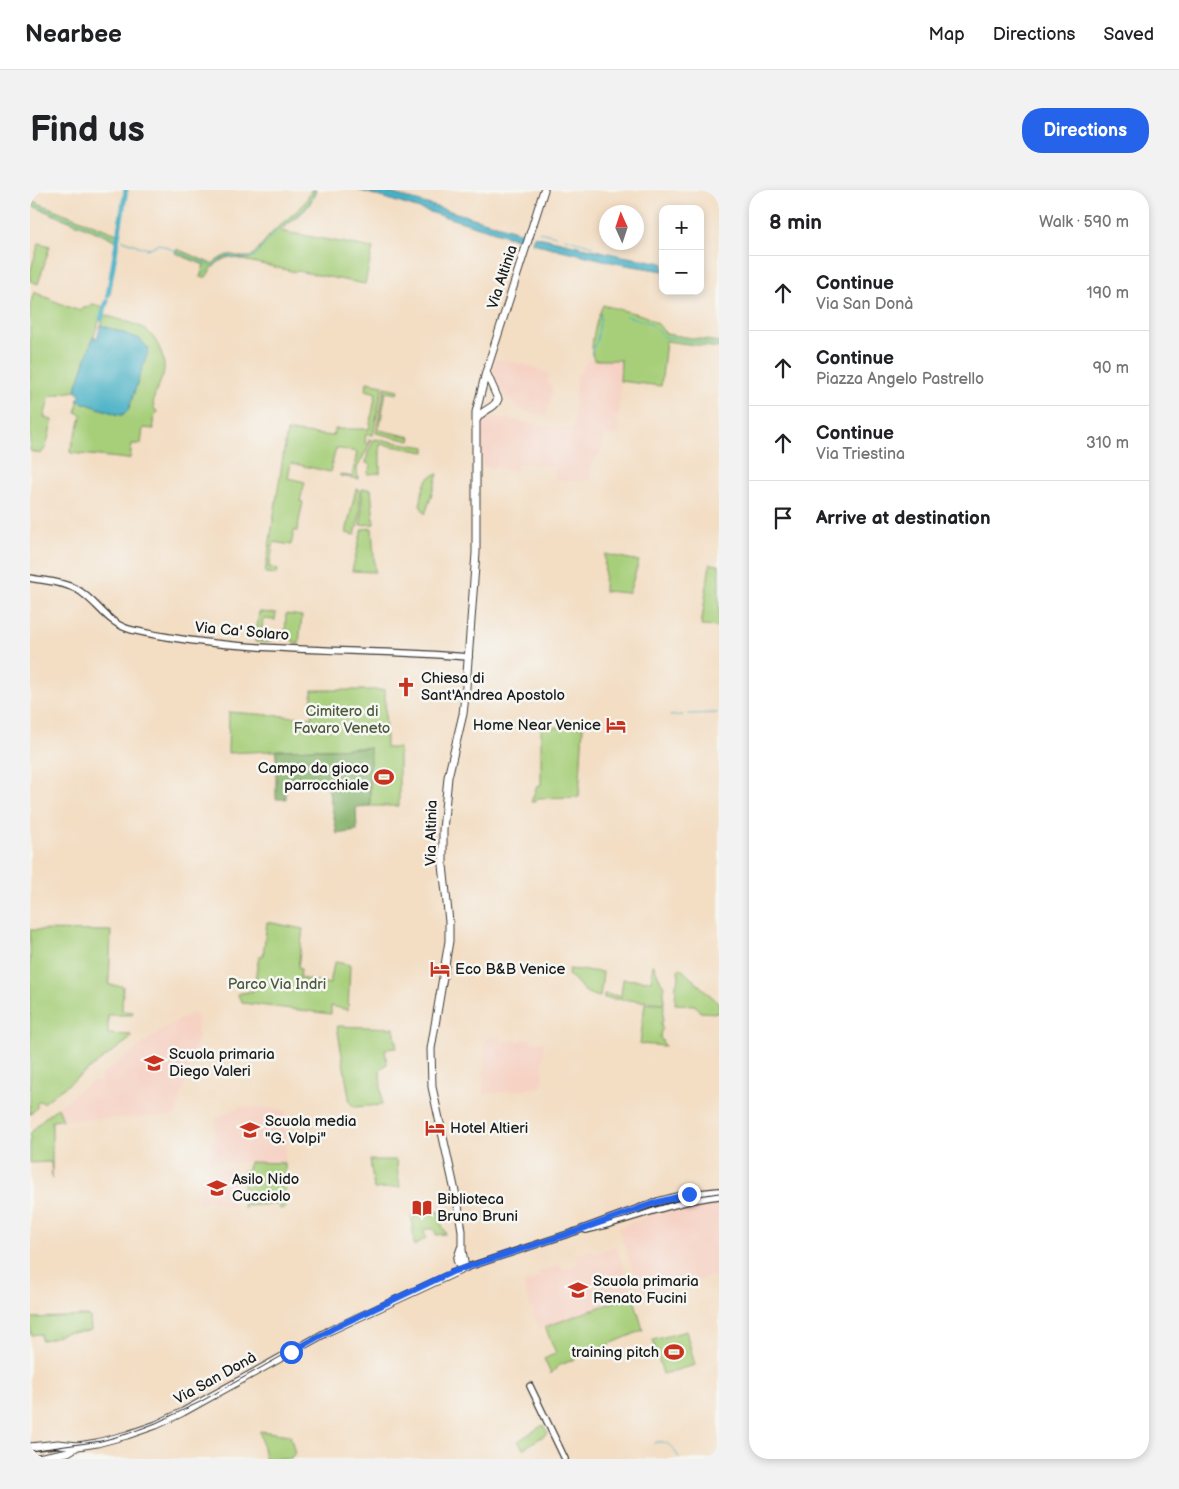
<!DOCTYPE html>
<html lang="en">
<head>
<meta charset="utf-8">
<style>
	:root { --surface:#fff; --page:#f2f2f2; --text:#202124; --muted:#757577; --line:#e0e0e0; --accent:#2563eb }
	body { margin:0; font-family:"Balsamiq Sans",sans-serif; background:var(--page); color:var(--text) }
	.controls { position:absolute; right:15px; top:15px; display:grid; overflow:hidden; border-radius:10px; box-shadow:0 2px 8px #0003 }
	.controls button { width:45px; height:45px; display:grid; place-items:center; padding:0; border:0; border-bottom:1px solid var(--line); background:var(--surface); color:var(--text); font:25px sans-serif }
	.compass { position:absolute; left:569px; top:15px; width:45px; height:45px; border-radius:50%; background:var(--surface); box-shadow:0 2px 8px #0003; rotate:357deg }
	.stop { position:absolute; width:15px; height:15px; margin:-11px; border:4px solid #2563eb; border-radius:50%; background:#fff }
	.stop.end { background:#2563eb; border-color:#fff; box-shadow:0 1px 5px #0008 }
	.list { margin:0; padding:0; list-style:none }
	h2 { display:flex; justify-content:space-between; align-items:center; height:65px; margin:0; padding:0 20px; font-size:21px }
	h2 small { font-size:16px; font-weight:400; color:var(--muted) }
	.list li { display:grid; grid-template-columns:32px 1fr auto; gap:15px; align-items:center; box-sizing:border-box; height:75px; padding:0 20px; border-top:1px solid var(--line) }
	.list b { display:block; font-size:19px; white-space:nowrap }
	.list p { margin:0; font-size:16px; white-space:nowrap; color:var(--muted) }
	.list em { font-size:16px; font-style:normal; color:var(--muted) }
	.icon { flex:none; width:28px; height:28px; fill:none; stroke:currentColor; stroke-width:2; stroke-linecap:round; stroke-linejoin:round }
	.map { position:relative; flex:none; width:689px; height:1269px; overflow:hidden; border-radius:20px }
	header { display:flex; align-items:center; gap:30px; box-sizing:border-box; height:70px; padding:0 25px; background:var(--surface); border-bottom:1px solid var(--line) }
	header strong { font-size:24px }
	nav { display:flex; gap:28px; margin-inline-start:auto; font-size:18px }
	.intro { display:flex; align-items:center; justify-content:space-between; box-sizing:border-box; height:120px; padding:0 30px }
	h1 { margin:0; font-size:35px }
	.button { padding:12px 22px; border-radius:20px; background:var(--accent); color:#fff; font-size:18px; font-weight:700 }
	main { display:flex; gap:30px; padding:0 30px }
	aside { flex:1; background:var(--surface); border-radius:20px; box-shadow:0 2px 8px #0003 }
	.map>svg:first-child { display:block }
	.built { fill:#f6d2c4 }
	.green { fill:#a7cf7a; stroke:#62764b }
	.forest { fill:#85b26a; stroke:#506743 }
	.water { fill:#46b0c5; stroke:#316670 }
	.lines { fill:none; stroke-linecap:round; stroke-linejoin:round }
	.stream { stroke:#46b0c5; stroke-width:1 }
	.canal { stroke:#46b0c5; stroke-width:5 }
	.minor-casing { stroke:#3c3935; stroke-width:8 }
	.major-casing { stroke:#3c3935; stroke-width:9 }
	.minor { stroke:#fff; stroke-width:5.5 }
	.major { stroke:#fff; stroke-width:7 }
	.tram { stroke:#1c1c1c; stroke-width:1 }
	.route { stroke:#2563eb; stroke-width:6 }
	.labels { text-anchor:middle; stroke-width:5; stroke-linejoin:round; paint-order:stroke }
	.street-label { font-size:15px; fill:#1c1c1c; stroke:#f6f6f2 }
	.poi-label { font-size:15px; fill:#1c1c1c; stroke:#f6f6f2; text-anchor:start }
	.park-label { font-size:15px; fill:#4d5b3d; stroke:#f6f6f2 }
</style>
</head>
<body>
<header>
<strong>Nearbee</strong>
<nav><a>Map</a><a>Directions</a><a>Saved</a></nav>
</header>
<div class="intro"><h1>Find us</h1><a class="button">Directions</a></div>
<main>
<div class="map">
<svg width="689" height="1269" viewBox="0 0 689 1269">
	<rect width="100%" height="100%" fill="#f6f6f2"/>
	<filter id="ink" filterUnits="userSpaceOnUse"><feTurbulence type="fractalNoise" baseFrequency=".02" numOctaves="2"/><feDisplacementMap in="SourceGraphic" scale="10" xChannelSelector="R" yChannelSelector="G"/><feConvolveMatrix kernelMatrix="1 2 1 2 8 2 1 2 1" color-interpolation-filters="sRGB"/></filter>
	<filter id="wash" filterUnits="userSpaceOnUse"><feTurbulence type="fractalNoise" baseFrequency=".0096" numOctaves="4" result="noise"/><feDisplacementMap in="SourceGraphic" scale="20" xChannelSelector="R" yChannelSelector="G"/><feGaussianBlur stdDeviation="1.12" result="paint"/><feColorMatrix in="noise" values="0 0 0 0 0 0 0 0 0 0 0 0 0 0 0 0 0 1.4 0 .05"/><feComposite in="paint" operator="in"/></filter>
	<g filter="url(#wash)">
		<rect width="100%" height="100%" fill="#f3ddc3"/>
		<path class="built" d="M465,169L474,170L503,177L521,185L517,192L523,199L516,226L489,220V218L477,210L462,186Z
			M558,170H591L588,235L589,238V245H573L570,265L564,270L560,290L554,289V292L525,289V277L487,273L486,282L452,276L451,225L544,240L546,188Z
			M161,824H164L167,827V841L169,846L145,926L33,930L28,917L63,891L70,893L72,890L69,886L136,837Z
			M471,847V851H491L492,849H501V852H514L512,897L454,904L455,848Z
			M210,917L246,918L256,921L255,973L179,971L187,927Z
			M182,979H205L204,1019L177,1010L172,1014L168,1013L172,987L180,988Z
			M689,1010V1084L621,1104L610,1094L606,1088L588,1038L626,1022L628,1025L664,1013Z
			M586,1056L603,1105L509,1139L493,1094L511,1087L509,1082L530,1074L533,1080L549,1074L545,1065L562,1059L564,1064Z"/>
		<path class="green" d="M281,0H286C279,22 266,26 250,41L343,58L335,94L267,81L266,82L200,67C189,69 182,78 176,87H170L174,75L145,63L147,59L182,74C205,57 199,69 221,67C229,59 235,50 242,43C255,28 275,20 281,0Z
			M0,10L87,44L86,50L0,15Z
			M9,53L20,56L8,94L0,91V82Z
			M4,102L43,119L50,120L63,114L74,117L45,201L20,206L14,227L22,230V233L16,257L11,264L0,261V115Z
			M573,115L615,126L628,134L636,144L689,152V158L636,151L631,196L590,191L591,170H564C558,159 567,127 573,115Z
			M75,125C86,129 98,131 109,136C125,142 138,169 133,185C130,195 121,207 124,218L127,221L123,230L124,239L113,238L111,254H102L100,268L98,269L41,263L40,260L52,225L46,222L48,211L86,224L92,225L110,149L71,135Z
			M337,192L353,195L343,245L336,244L335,253L338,254L339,249L342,250L327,278L328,289L310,286V284L322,287L327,262L306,258L300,282L261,273L258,288L275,292L270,311L273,312L267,341H264L261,355L244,352L239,377L248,380L247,384L235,383L257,241L303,246L305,239H339L346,203L336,200Z
			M355,197L368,200L367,204L356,202L349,240L381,247L380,251L346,243Z
			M345,249L395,257V262L350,254V283L337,284L341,277L339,274L336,273L338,262Z
			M408,284L397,319L395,324L390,315C393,301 393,286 408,284Z
			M326,299L330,300V325L325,345L316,343Z
			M332,299H341L344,334L330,335L332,325Z
			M342,338L345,382L322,381L332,339Z
			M575,364L609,371L599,403L574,401Z
			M680,374L689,375V437L671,436Z
			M229,422L246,423L245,430L233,429L231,447L243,449L238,452H225Z
			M256,424L272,426L269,454H265L264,451L255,449Z
			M282,500H355L356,558H369V616H340L339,558L283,559L198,563L199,522L282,528Z
			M553,536L549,607L506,608V612H501L507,596L511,595V538Z
			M237,732L273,739L268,778L271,779L270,788L300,794L304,773L306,772L320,775L318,820L301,816V824L213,813L207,804L223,801L229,766H233Z
			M0,740L81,741L79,795L93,796L92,821L103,822L102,825H78V844L101,845L100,849L13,913L10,911L6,914L8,916L0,925Z
			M623,774C627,781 629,790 634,796V813L574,808V804L591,806L593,789L621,791Z
			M650,778L689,813V823L670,822L665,815L645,814L646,794L649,788L648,780Z
			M539,779L573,782L570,807C548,803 553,794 538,785Z
			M615,813L627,815V814H634L633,831L631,832L632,840L631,841L630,847L635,856L610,854Z
			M307,836L364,838L367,858L355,859L357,874L350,880L352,915L324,917L320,913Z
			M28,917L33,930L22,931V989L21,972L0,973V944L13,929Z
			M340,970H366L370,997L344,999Z
			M219,972L255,973V1018L249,1019L248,1014L216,1016L214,1018L213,981L218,980Z
			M409,1021L411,1033L416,1044L406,1045L404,1039H394L396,1048L384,1056L382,1026L398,1025Z
			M603,1105L613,1140L528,1176L521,1184L514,1169L526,1163L515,1137Z
			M57,1126L60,1127L61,1140C52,1144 44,1141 35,1143C26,1145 22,1150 11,1150V1144L1,1145L0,1128Z
			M656,1141L665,1175L633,1184L623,1150Z
			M513,1235L518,1243L493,1259L488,1251Z
			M230,1241L260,1245L265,1263L260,1269H235Z"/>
		<path class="forest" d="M340,558V616L326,617L327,641L307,644L297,591L255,590L256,609H246V560Z"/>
		<path class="water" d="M328,0H351L496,44L494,51Z
			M504,46L592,66L633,73V81L590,74L502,53Z
			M71,135L110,149L119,159L98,221L92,225L86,224L48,211L47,209L51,206L45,201L63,147L67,148Z"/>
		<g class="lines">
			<path class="stream" d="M0,13L83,46
				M509,42L526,46
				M535,48L563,56
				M93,50L117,59L129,54L181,76
				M172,86L182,76L196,66L216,69L225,66L243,44L274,19L279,13L284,0
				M596,126L617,132L625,137L634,147L689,155
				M561,164L567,150L571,124
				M659,524L687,523
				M640,526L653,525
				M624,1253C638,1248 643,1259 650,1269"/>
			<path class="canal" d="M78,105L96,0
				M71,129L77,111"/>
		</g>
	</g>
	<g filter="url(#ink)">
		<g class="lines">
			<defs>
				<path id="minor" d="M0,388C15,391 34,392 48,400C68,412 77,434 102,440C212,465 327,457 439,467
					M556,1040C601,1030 643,1011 689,1006
					M435,1078L544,1042L628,1011L651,1005L689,1001
					M500,1196L535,1269"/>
				<path id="major" d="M447,229C452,219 465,219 468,209L456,182
					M431,1079L427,1070L431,1058
					M0,1257L28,1254L48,1256L67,1253L97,1245L126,1235L153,1222L299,1141L435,1078L432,1060V1041L428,1015L402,897L401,859L419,751V732L413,675V640L418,587L433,524L436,497L446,363V222L456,182L514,0
					M3,1269L38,1262L48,1256"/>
			</defs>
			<use href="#minor" class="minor-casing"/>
			<use href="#major" class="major-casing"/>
			<use href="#minor" class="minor"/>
			<use href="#major" class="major"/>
			<path class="tram" d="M0,1261L71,1251L97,1244L126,1233L170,1212L305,1136L421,1080L543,1041L594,1028L626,1017L662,1007L689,1003"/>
		</g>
	</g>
	<g class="lines" filter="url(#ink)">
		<path class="route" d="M261,1162L306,1137L422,1082L544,1042L624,1013L659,1004"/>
	</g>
	<defs>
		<symbol id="church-bare" viewBox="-9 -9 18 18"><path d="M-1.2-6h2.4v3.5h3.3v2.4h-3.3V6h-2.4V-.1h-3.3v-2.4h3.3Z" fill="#c8321e" stroke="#f6f6f2" stroke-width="2.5" paint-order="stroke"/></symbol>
		<symbol id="hotel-bare" viewBox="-9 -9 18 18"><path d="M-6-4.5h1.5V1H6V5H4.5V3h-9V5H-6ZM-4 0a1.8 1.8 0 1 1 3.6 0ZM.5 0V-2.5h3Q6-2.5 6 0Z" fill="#c8321e" stroke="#f6f6f2" stroke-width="2.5" paint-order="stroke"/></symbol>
		<symbol id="stadium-bare" viewBox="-9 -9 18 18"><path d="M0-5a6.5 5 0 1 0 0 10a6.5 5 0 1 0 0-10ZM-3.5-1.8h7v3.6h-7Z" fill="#c8321e" stroke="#f6f6f2" stroke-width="2.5" paint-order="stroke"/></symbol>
		<symbol id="school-bare" viewBox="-9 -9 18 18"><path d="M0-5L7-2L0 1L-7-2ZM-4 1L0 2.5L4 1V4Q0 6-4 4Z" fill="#c8321e" stroke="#f6f6f2" stroke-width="2.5" paint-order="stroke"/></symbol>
		<symbol id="library-bare" viewBox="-9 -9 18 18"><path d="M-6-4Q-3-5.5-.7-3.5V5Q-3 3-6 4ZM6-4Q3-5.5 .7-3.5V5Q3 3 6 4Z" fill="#c8321e" stroke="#f6f6f2" stroke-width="2.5" paint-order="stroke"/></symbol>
	</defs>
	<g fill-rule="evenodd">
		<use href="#church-bare" x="362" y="483" width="28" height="28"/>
		<use href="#hotel-bare" x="572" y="521" width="28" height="28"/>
		<use href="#stadium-bare" x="340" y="573" width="28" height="28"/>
		<use href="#hotel-bare" x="396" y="765" width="28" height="28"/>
		<use href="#school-bare" x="110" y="859" width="28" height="28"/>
		<use href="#hotel-bare" x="391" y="924" width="28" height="28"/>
		<use href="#school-bare" x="206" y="926" width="28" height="28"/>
		<use href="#school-bare" x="173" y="984" width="28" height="28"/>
		<use href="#library-bare" x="378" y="1004" width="28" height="28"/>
		<use href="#school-bare" x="534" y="1086" width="28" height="28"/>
		<use href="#stadium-bare" x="630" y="1148" width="28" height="28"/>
	</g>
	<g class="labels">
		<g class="street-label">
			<text transform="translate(472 87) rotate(-72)" y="5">Via Altinia</text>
			<text transform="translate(212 441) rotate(5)" y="5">Via Ca' Solaro</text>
			<text transform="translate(401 643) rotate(-89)" y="5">Via Altinia</text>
			<text transform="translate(185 1188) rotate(-29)" y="5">Via San Donà</text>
		</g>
		<g class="poi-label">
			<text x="391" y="493">Chiesa di<tspan x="391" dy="17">Sant'Andrea Apostolo</tspan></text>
			<text x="571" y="540" text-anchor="end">Home Near Venice</text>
			<text x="339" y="583" text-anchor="end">Campo da gioco<tspan x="339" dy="17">parrocchiale</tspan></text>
			<text x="425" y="784">Eco B&amp;B Venice</text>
			<text x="139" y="869">Scuola primaria<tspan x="139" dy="17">Diego Valeri</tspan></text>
			<text x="235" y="936">Scuola media<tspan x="235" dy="17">"G. Volpi"</tspan></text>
			<text x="420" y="943">Hotel Altieri</text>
			<text x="202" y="994">Asilo Nido<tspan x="202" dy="17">Cucciolo</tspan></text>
			<text x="407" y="1014">Biblioteca<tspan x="407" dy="17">Bruno Bruni</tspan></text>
			<text x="563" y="1096">Scuola primaria<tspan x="563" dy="17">Renato Fucini</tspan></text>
			<text x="629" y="1167" text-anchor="end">training pitch</text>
		</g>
		<g class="park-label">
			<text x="312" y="526">Cimitero di<tspan x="312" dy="17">Favaro Veneto</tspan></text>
			<text x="247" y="799">Parco Via Indri</text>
		</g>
	</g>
</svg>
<div class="controls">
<button>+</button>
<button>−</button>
</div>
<svg class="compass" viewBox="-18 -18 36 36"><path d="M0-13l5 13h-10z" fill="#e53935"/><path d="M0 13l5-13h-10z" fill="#757577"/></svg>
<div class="stop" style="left:261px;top:1162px"></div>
<div class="stop end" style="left:659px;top:1004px"></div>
</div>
<aside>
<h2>8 min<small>Walk · 590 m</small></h2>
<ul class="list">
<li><svg class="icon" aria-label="ahead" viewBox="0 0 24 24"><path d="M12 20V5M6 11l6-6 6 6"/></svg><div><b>Continue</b><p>Via San Donà</p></div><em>190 m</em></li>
<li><svg class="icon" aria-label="ahead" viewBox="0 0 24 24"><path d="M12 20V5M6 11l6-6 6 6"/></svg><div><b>Continue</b><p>Piazza Angelo Pastrello</p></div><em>90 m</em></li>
<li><svg class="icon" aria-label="ahead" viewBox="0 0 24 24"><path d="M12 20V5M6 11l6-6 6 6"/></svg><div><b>Continue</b><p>Via Triestina</p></div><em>310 m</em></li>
<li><svg class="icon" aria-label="arrive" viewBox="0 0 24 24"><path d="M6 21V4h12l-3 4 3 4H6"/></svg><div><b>Arrive at destination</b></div></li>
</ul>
</aside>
</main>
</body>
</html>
